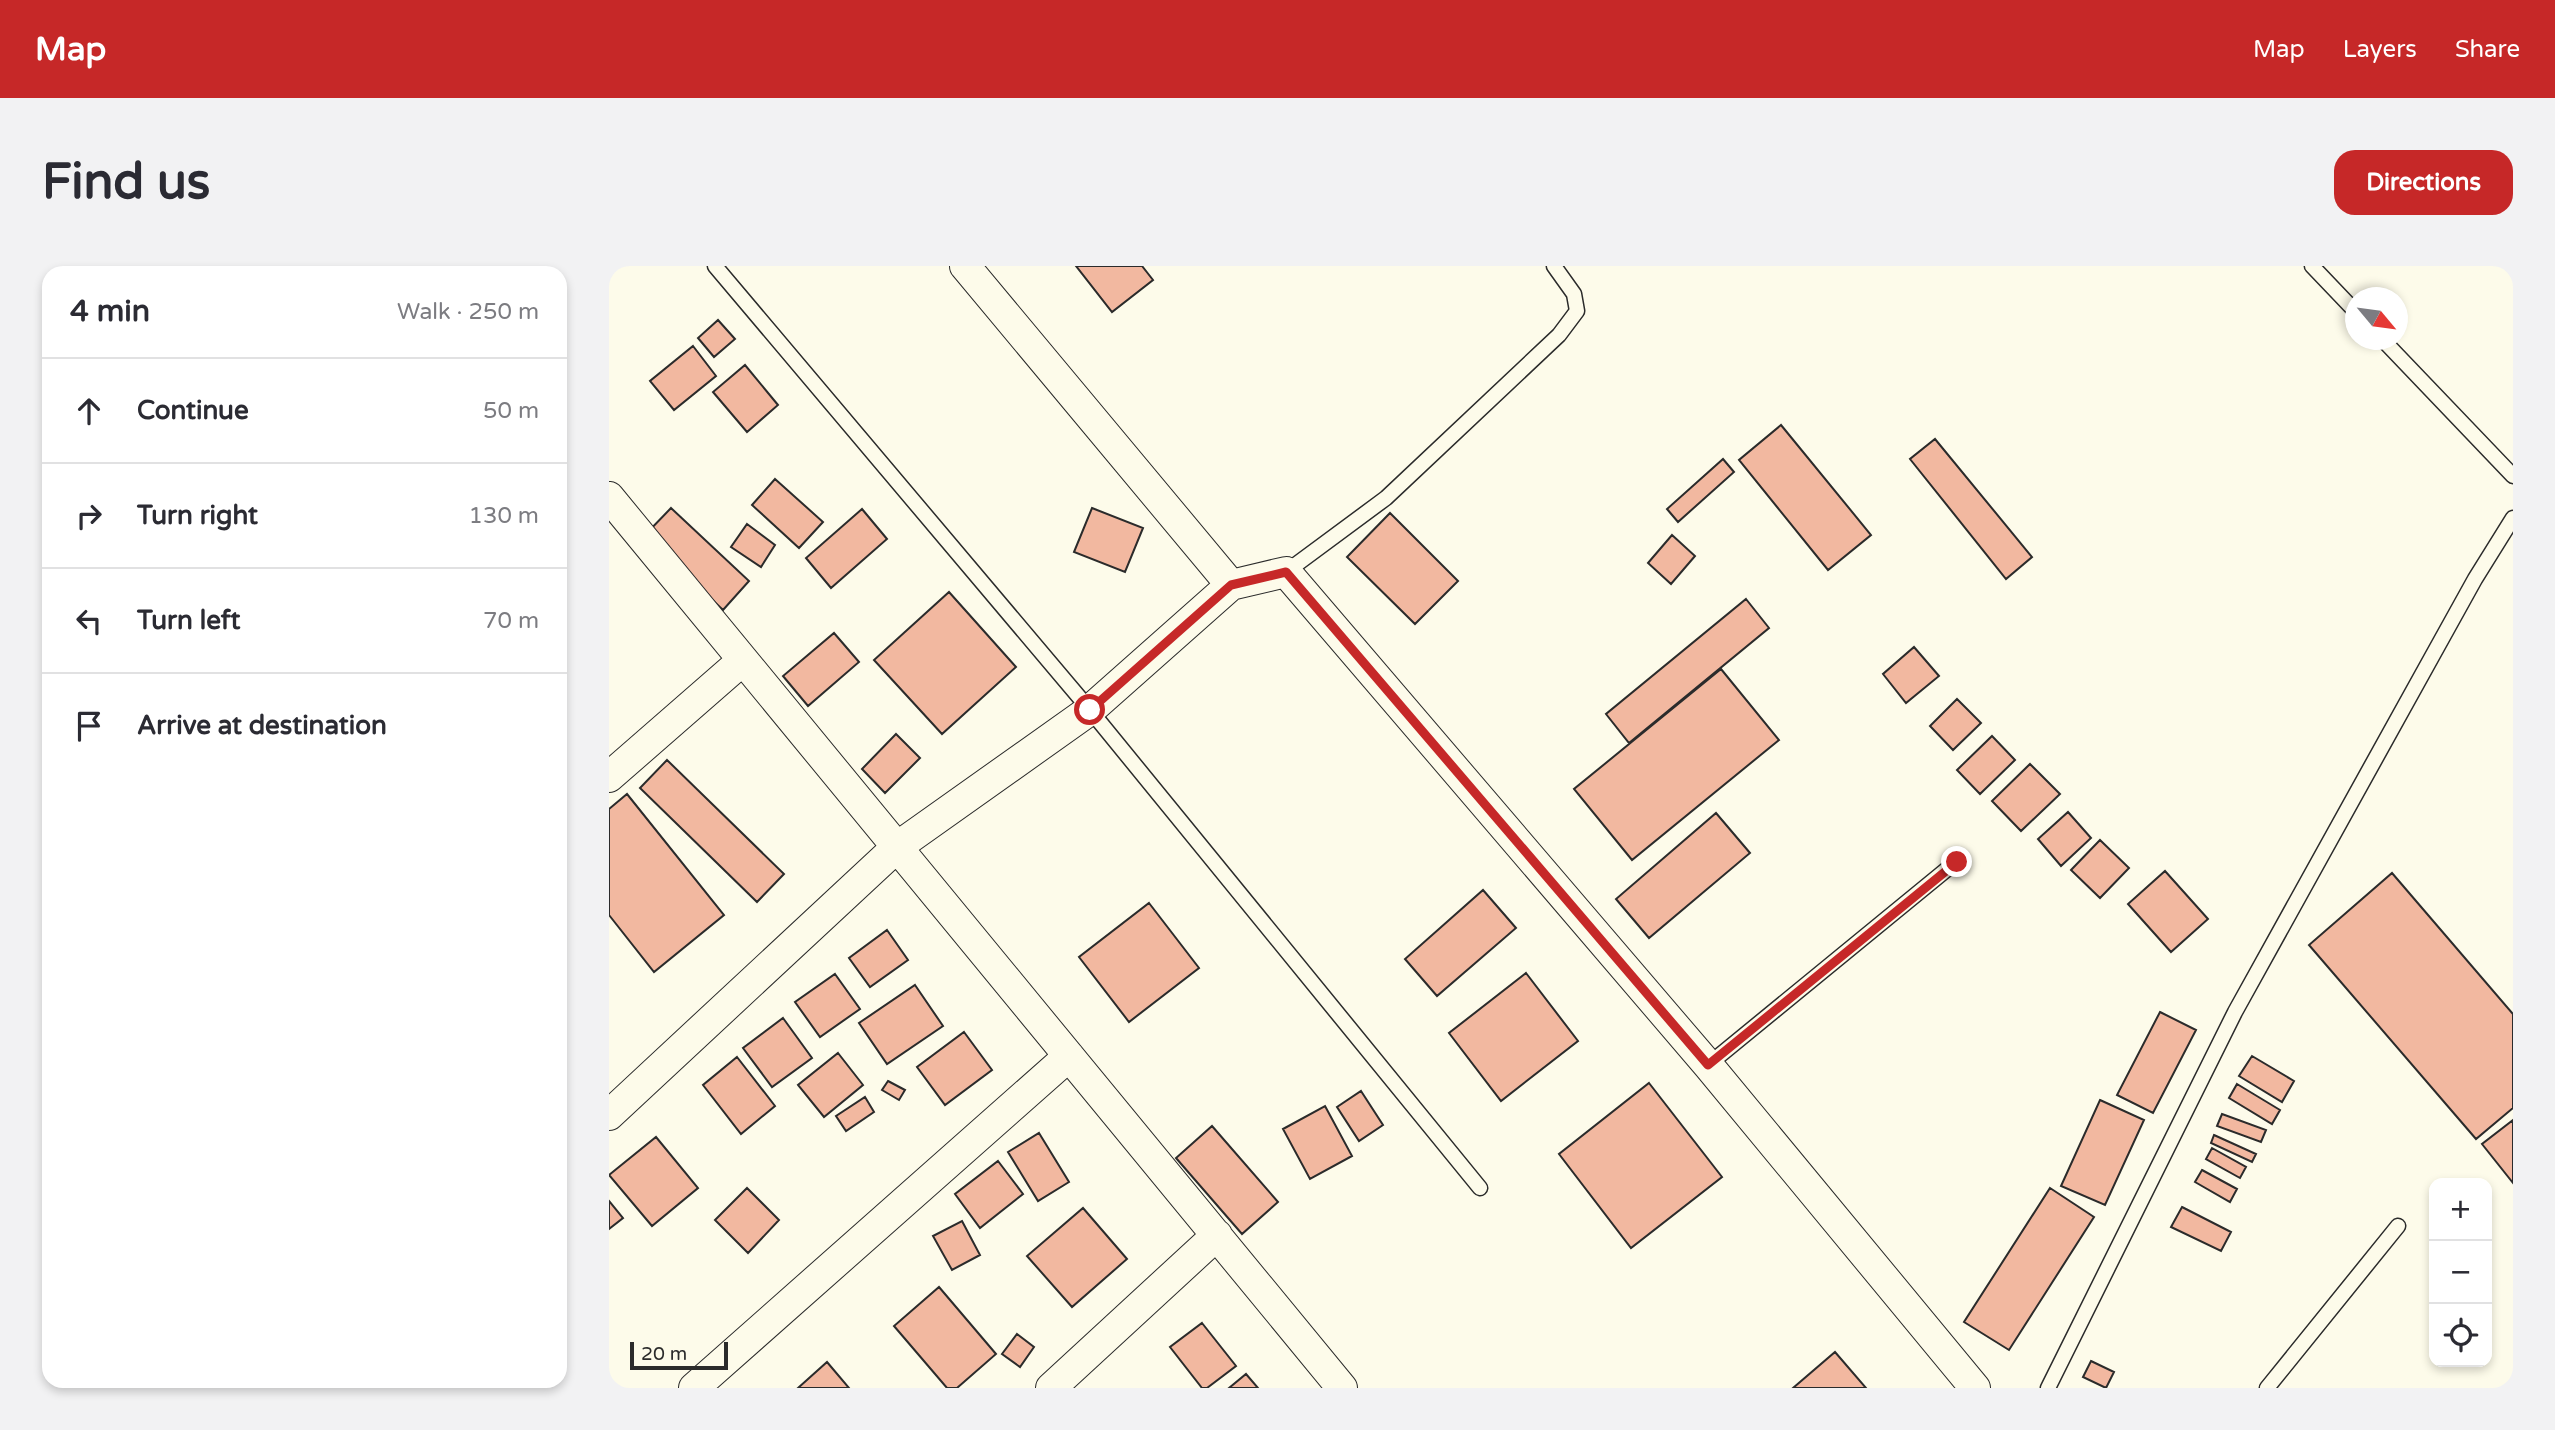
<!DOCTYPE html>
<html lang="en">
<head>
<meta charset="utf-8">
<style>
	:root { --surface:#fff; --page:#f2f2f3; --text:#2b2b33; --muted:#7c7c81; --line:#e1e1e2; --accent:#c62828 }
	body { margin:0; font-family:"Varela Round",sans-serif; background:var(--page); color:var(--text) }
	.controls { position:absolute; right:21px; bottom:21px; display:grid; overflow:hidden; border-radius:14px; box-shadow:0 4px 10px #0003 }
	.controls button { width:63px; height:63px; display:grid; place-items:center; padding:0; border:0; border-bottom:2px solid var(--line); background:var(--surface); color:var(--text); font:35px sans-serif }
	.compass { position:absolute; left:1736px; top:21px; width:63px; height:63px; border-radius:50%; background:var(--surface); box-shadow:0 4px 10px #0003; rotate:119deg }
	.scale { position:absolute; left:21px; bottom:18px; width:98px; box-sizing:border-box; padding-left:7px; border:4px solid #2b2b2b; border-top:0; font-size:19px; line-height:24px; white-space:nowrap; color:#2b2b2b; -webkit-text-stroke:5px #fdfbea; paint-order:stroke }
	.stop { position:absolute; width:21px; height:21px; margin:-16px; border:5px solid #c62828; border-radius:50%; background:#fff }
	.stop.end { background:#c62828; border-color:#fff; box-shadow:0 2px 7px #0008 }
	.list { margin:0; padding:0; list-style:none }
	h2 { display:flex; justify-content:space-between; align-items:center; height:91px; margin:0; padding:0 28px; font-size:30px }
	h2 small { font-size:23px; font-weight:400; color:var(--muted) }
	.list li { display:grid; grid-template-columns:46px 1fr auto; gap:21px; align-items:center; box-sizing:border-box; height:105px; padding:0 28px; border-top:2px solid var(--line) }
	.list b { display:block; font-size:26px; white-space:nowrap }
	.list em { font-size:23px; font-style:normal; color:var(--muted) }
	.icon { flex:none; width:38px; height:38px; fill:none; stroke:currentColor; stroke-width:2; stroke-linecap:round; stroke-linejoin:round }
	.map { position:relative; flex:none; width:1904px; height:1122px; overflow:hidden; border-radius:21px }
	header { display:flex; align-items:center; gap:42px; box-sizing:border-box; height:98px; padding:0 35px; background:var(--accent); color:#fff }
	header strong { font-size:33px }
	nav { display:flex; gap:38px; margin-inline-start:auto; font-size:24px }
	.intro { display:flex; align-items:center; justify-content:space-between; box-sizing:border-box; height:168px; padding:0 42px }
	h1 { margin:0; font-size:49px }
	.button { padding:18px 32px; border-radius:21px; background:var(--accent); color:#fff; font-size:24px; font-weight:700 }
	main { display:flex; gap:42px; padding:0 42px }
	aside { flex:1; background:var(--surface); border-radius:21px; box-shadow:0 4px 10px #0003 }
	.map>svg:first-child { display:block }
	.building { fill:#f2b8a0; stroke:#2b2b2b; stroke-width:2 }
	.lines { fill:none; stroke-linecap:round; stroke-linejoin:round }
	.service-casing { stroke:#2b2b2b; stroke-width:17 }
	.minor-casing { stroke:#2b2b2b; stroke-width:32 }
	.service { stroke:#fdfbea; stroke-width:14 }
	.minor { stroke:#fdfbea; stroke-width:30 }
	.route { stroke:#c62828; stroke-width:9 }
</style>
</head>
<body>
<header>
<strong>Map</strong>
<nav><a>Map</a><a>Layers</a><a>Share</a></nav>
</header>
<div class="intro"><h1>Find us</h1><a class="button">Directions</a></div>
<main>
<aside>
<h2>4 min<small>Walk · 250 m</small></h2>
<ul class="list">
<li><svg class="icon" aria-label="ahead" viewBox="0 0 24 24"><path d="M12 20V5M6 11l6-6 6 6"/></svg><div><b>Continue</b></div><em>50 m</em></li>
<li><svg class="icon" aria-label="right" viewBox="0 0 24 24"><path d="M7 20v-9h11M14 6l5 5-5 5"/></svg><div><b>Turn right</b></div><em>130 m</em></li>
<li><svg class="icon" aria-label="left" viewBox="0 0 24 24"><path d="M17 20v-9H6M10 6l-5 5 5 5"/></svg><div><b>Turn left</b></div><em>70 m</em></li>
<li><svg class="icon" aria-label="arrive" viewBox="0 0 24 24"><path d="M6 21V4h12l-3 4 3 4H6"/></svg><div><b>Arrive at destination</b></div></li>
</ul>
</aside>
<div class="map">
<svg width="1904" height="1122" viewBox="0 0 1904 1122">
	<rect width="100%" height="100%" fill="#fdfbea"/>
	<path class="building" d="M467,0H533L544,14L503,46Z
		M109,54L126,73L105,91L89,72Z
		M84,80L107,110L65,144L41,115Z
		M136,99L169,139L138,166L104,126Z
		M1172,159L1262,269L1219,304L1130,194Z
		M1326,173L1423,291L1397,313L1301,193Z
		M1114,193L1125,206L1069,256L1058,243Z
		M166,213L214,256L190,282L143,239Z
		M62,242L140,315L114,344L35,270Z
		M483,242L534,262L516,306L465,286Z
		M253,243L278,273L222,322L197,292Z
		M781,247L849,315L806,358L738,291Z
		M138,258L166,279L152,301L122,281Z
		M1063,269L1086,290L1062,318L1039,297Z
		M340,326L407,401L333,468L265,394Z
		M1137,333L1160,362L1020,477L997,448Z
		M225,367L250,396L199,440L174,410Z
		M1305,381L1330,410L1297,437L1274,408Z
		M1112,403L1170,474L1023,594L965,523Z
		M1348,433L1372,457L1344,484L1321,460Z
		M287,468L311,492L276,527L253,503Z
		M1383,470L1406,494L1371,528L1348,504Z
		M58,494L175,608L148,636L31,522Z
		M1421,498L1451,528L1412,565L1383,535Z
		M18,528L115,649L45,706L0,649V543Z
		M1459,546L1482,572L1452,600L1429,573Z
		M1107,547L1141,587L1040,672L1007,633Z
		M1491,574L1520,602L1491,632L1462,604Z
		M1556,605L1599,653L1562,686L1519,638Z
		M1783,607L1904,748V842L1867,873L1700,679Z
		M874,624L907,662L828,730L796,693Z
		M540,637L590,702L520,756L470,691Z
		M278,664L299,694L261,721L240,692Z
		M917,707L969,775L892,835L840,767Z
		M226,708L251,743L211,771L186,736Z
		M306,719L334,760L278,798L250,757Z
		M1551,746L1587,764L1544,847L1508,829Z
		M174,752L203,792L163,821L134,782Z
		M355,766L383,804L336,839L308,801Z
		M229,787L254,819L215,851L189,819Z
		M1643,790L1685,815L1673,836L1630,810Z
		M128,791L166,840L132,868L94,819Z
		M279,815L296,824L290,834L273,824Z
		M1040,817L1113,911L1022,982L950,888Z
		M1628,818L1671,844L1663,858L1620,832Z
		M752,825L774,859L750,875L728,841Z
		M256,831L265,846L237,865L227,850Z
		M1491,834L1535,854L1496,939L1452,920Z
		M716,840L743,890L701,913L674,863Z
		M1613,848L1657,864L1652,876L1608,860Z
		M1904,854V917L1873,878Z
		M603,860L669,936L633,968L567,892Z
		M430,867L460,916L429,935L399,886Z
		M1605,869L1647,888L1643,896L1602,877Z
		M47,871L89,922L43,960L0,909Z
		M1603,882L1637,901L1631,912L1597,893Z
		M389,895L414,928L371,962L346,928Z
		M1593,904L1628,923L1621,936L1586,916Z
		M138,922L170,954L139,987L106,954Z
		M1441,922L1485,951L1400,1084L1355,1056Z
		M0,935L14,952L0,963Z
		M1573,941L1622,966L1612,985L1562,961Z
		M474,942L518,993L463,1041L418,990Z
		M353,955L371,989L343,1004L324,970Z
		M330,1021L387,1088L348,1122H338L285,1060Z
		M593,1057L627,1100L598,1122H593L561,1081Z
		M408,1068L425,1081L411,1101L393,1088Z
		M1226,1086L1257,1122H1184Z
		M1482,1095L1505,1106L1497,1122L1474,1111Z
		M218,1096L240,1122H189Z
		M637,1108L649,1122H620Z"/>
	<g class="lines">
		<defs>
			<path id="service" d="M106,0L481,444L871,922
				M1703,0L1746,45
				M1774,74L1904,210
				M677,306L777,232L950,69L968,45L965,28L945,0
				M1099,799L1348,595
				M1439,1122L1626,746L1866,313L1904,252
				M1658,1122L1789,960"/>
			<path id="minor" d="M356,0L622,319
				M0,231L733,1122
				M0,511L134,394
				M0,849L288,581L481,444L622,319L677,306L1099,799L1366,1122
				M85,1122L460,790
				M442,1122L608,969"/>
		</defs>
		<use href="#service" class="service-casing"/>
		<use href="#minor" class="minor-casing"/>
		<use href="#service" class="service"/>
		<use href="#minor" class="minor"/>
	</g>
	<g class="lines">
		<path class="route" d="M481,444L622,319L677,306L1099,799L1348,596"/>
	</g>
</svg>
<div class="controls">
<button>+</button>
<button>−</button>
<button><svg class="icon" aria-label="locate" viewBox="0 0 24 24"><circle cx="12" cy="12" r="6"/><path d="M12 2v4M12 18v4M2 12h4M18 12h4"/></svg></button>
</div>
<svg class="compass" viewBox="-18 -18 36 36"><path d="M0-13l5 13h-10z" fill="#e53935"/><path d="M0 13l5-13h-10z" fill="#7c7c81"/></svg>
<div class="scale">20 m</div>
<div class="stop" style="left:481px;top:444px"></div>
<div class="stop end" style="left:1348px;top:596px"></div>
</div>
</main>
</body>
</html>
